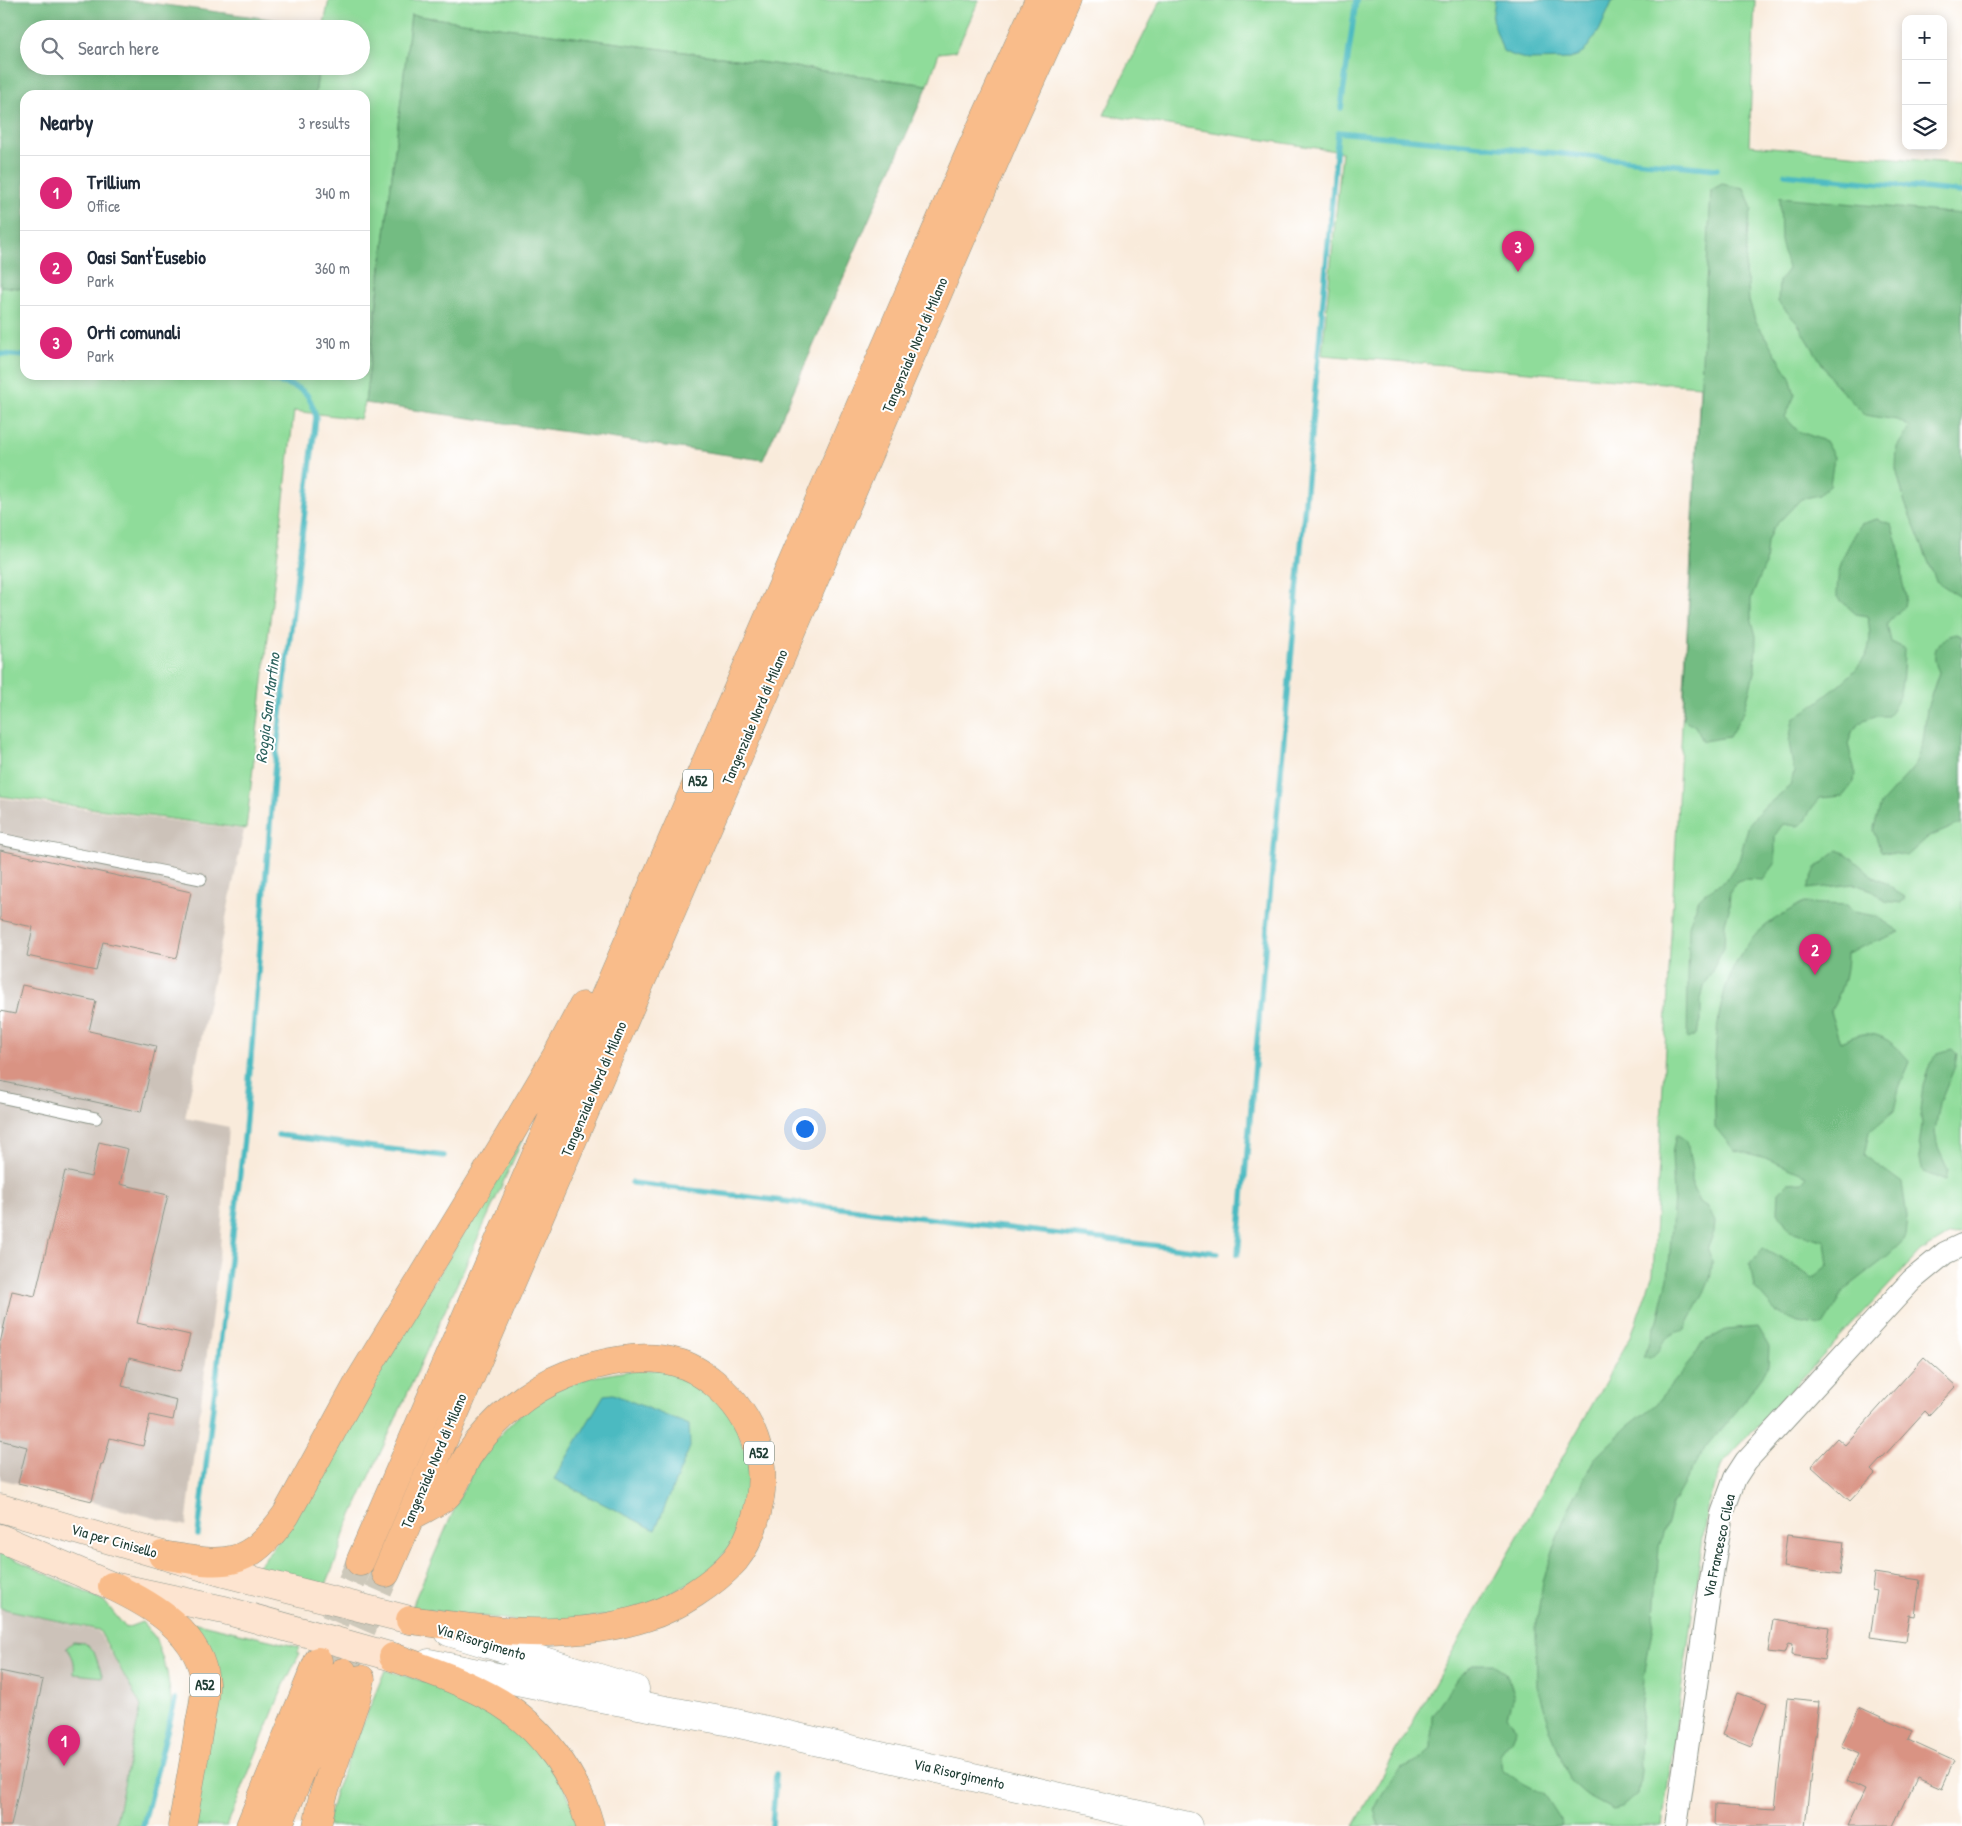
<!DOCTYPE html>
<html lang="en">
<head>
<meta charset="utf-8">
<style>
	:root { --surface:#fff; --page:#f6f6f7; --text:#1f2937; --muted:#747a83; --line:#e0e1e3; --accent:#db2777 }
	body { margin:0; font-family:"Patrick Hand",sans-serif; background:var(--page); color:var(--text) }
	.controls { position:absolute; right:15px; top:15px; display:grid; overflow:hidden; border-radius:10px; box-shadow:0 2px 12px #0003 }
	.controls button { width:45px; height:45px; display:grid; place-items:center; padding:0; border:0; border-bottom:1px solid var(--line); background:var(--surface); color:var(--text); font:25px sans-serif }
	.you { position:absolute; left:804px; top:1128px; width:18px; height:18px; margin:-12px; border:4px solid #fff; border-radius:50%; background:#1a73e8; box-shadow:0 0 0 8px #1a73e833 }
	.badge { display:grid; place-items:center; width:32px; height:32px; border-radius:50%; background:var(--accent); color:#fff; font-size:16px; font-weight:700 }
	.pin { position:absolute; translate:-50% -41px; filter:drop-shadow(0 1px 2px #0008) }
	.pin::after { content:''; position:absolute; top:26px; width:18px; height:15px; background:inherit; clip-path:polygon(0 0,100% 0,50% 100%) }
	.list { margin:0; padding:0; list-style:none }
	h2 { display:flex; justify-content:space-between; align-items:center; height:65px; margin:0; padding:0 20px; font-size:21px }
	h2 small { font-size:16px; font-weight:400; color:var(--muted) }
	.list li { display:grid; grid-template-columns:32px 1fr auto; gap:15px; align-items:center; box-sizing:border-box; height:75px; padding:0 20px; border-top:1px solid var(--line) }
	.list b { display:block; font-size:19px; white-space:nowrap }
	.list p { margin:0; font-size:16px; white-space:nowrap; color:var(--muted) }
	.list em { font-size:16px; font-style:normal; color:var(--muted) }
	.icon { flex:none; width:28px; height:28px; fill:none; stroke:currentColor; stroke-width:2; stroke-linecap:round; stroke-linejoin:round }
	.map { position:relative; flex:none; width:1962px; height:1826px; overflow:hidden }
	.search { position:absolute; background:var(--surface); box-shadow:0 2px 12px #0003; left:20px; top:20px; width:350px; height:55px; display:flex; align-items:center; gap:12px; box-sizing:border-box; padding:0 18px; border-radius:28px; color:var(--muted); font-size:19px }
	.panel { position:absolute; background:var(--surface); box-shadow:0 2px 12px #0003; left:20px; top:90px; width:350px; height:290px; border-radius:15px }
	.map>svg:first-child { display:block }
	.industrial { fill:#ccc2b9 }
	.green { fill:#8fdc9a; stroke:#578c67 }
	.forest { fill:#73bc82; stroke:#497c5b }
	.water { fill:#4bbac1; stroke:#357c7a }
	.lines { fill:none; stroke-linecap:round; stroke-linejoin:round }
	.stream { stroke:#4bbac1; stroke-width:5.5 }
	.building { fill:#d99383 }
	.motorway-tunnel { stroke:#cdc8ba; stroke-width:28; stroke-dasharray:28 14; stroke-linecap:butt }
	.service-casing { stroke:#8c9488; stroke-width:13 }
	.minor-casing { stroke:#8c9488; stroke-width:24 }
	.tertiary-casing { stroke:#8c9488; stroke-width:29 }
	.secondary-casing { stroke:#8c9488; stroke-width:29 }
	.motorway-casing { stroke:#8c9488; stroke-width:29 }
	.service { stroke:#fff; stroke-width:11 }
	.minor { stroke:#fff; stroke-width:22 }
	.tertiary { stroke:#fff; stroke-width:28 }
	.secondary { stroke:#fde4d0; stroke-width:28 }
	.motorway { stroke:#f9bc8a; stroke-width:28 }
	.labels { text-anchor:middle; stroke-width:4; stroke-linejoin:round; paint-order:stroke }
	.shield { fill:#fff; stroke:#627771; stroke-width:1 }
	.shield-label { font-size:14px; font-weight:bold; fill:#1f3d34 }
	.street-label { font-size:15px; fill:#1f3d34; stroke:#fff }
	.water-label { font-size:16px; font-style:italic; fill:#2c625e; stroke:#fff }
</style>
</head>
<body>
<div class="map">
<svg width="1962" height="1826" viewBox="0 0 1962 1826">
	<rect width="100%" height="100%" fill="#fff"/>
	<filter id="ink" filterUnits="userSpaceOnUse"><feTurbulence type="fractalNoise" baseFrequency=".02" numOctaves="2"/><feDisplacementMap in="SourceGraphic" scale="10" xChannelSelector="R" yChannelSelector="G"/><feConvolveMatrix kernelMatrix="1 2 1 2 8 2 1 2 1" color-interpolation-filters="sRGB"/></filter>
	<filter id="wash" filterUnits="userSpaceOnUse"><feTurbulence type="fractalNoise" baseFrequency=".0096" numOctaves="4" result="noise"/><feDisplacementMap in="SourceGraphic" scale="20" xChannelSelector="R" yChannelSelector="G"/><feGaussianBlur stdDeviation="1.12" result="paint"/><feColorMatrix in="noise" values="0 0 0 0 0 0 0 0 0 0 0 0 0 0 0 0 0 1.4 0 .05"/><feComposite in="paint" operator="in"/></filter>
	<g filter="url(#wash)">
		<rect width="100%" height="100%" fill="#f9ebdb"/>
		<path class="industrial" d="M0,798L244,830L185,1118L229,1127L220,1247L186,1526L0,1479Z
			M0,1608L98,1631L141,1706L115,1826H0Z"/>
		<path class="green" d="M329,0H979L956,51L939,53L928,85L411,15L365,403L360,419L294,411L246,829L0,796V286L25,288V375H365V95H315L319,66H361V29H323Z
			M1161,0H1755L1749,145L1962,164V1232L1948,1235L1920,1252L1722,1464L1707,1509L1662,1826H1354L1631,1336L1653,1274L1700,386L1322,355L1342,152L1104,115Z
			M526,1132L344,1533L339,1553L325,1587L253,1571L272,1550L364,1395Z
			M667,1369L730,1404L755,1486L737,1539L703,1577L632,1613L536,1623L411,1608L461,1494L483,1453L516,1418L548,1392L591,1377L628,1371Z
			M0,1552L104,1601L126,1628L142,1622L155,1637L167,1672L171,1700V1710L141,1826H115L141,1706L99,1630L0,1608Z
			M197,1623L299,1647L297,1652L300,1653L283,1687L227,1826H192V1632L193,1624Z
			M73,1642L85,1643L94,1652L103,1677L74,1674C75,1663 74,1656 66,1648Z
			M385,1670L437,1685L511,1721L553,1763L582,1826H326L336,1789Z"/>
		<path class="forest" d="M0,0H127L323,26V29H29V66H319L315,95H25V289L0,286Z
			M411,15L928,85L763,460L365,403Z
			M1722,184L1744,188L1752,209L1748,225L1745,273L1748,284L1749,301L1755,320L1790,377L1795,395L1785,417L1798,431L1825,441L1834,457L1830,485L1819,495L1801,499L1773,528L1767,541L1765,565L1751,599V617L1756,636L1755,670L1744,711L1729,737L1703,741L1695,726L1683,719L1711,190Z
			M1780,197L1962,214V598L1936,581L1905,503L1896,469L1897,447L1910,427L1897,420L1865,415L1833,382L1798,324L1778,302L1779,281L1788,269L1781,241Z
			M1877,519L1891,524L1900,552L1902,580L1906,597L1904,606L1887,624L1891,642L1904,648C1903,672 1904,697 1888,716H1875L1864,720L1853,730L1848,744L1855,772L1854,782L1843,796L1820,798L1812,808L1802,824L1797,826L1783,824L1775,835V864L1763,880L1744,879L1737,881L1730,891L1729,910L1725,923L1724,948L1704,986L1701,999V1022L1696,1035L1687,1039L1689,926L1697,901L1705,893L1726,880L1739,860L1749,824L1761,810L1790,786L1794,772L1789,742L1793,719C1812,707 1862,672 1868,650C1871,639 1870,627 1867,616L1856,614L1837,597C1837,564 1845,551 1861,524Z
			M1956,634L1962,637V823L1927,838L1907,856L1881,851L1873,830L1881,804L1914,767L1923,742L1927,708L1939,672C1930,654 1935,639 1956,634Z
			M1838,850L1847,854L1873,877L1888,884L1895,891L1905,897L1901,903L1885,901L1872,890L1854,884L1807,889L1816,868Z
			M1802,903L1847,905L1854,912L1876,916L1900,932L1847,953C1847,974 1841,994 1830,1012L1840,1042C1847,1040 1855,1035 1863,1034C1883,1032 1898,1047 1910,1062L1899,1088L1894,1111L1869,1132L1864,1155L1902,1183L1907,1217L1905,1236L1901,1243L1883,1260L1843,1291L1836,1306L1823,1326L1798,1322L1775,1311L1754,1287L1750,1264L1763,1248L1787,1261L1812,1278L1828,1265L1825,1241L1790,1231L1778,1212L1779,1192L1788,1183L1802,1182L1807,1176L1763,1157L1734,1150L1715,1127C1715,1064 1709,990 1752,939C1765,923 1785,913 1802,903Z
			M1952,1049L1957,1054L1955,1066L1940,1103L1935,1131L1938,1148L1948,1170L1946,1181L1923,1172L1920,1159L1919,1147L1922,1124L1920,1110L1923,1085L1930,1064L1938,1053Z
			M1676,1134L1687,1141L1692,1169V1186L1699,1202L1708,1207L1715,1221L1714,1232L1708,1247C1709,1252 1713,1260 1712,1265C1711,1289 1694,1308 1685,1330C1658,1336 1668,1345 1650,1358L1643,1357L1658,1320L1668,1278L1674,1197L1672,1154Z
			M1757,1327L1769,1347L1768,1368L1739,1408L1700,1455L1672,1505L1659,1547L1654,1617L1645,1671L1640,1724L1641,1772L1638,1794L1623,1807L1613,1809L1583,1793L1571,1782L1550,1730L1537,1686L1536,1627L1543,1582L1558,1535L1570,1506L1594,1459L1627,1427L1656,1404L1690,1363L1702,1343L1726,1330Z
			M1473,1664H1494L1506,1672L1514,1693L1507,1716L1516,1727L1512,1739L1500,1754L1502,1769L1517,1780L1544,1794L1562,1822L1561,1826H1379L1374,1810L1386,1787L1400,1769L1415,1763L1431,1749L1432,1715L1458,1677Z"/>
		<path class="water" d="M1495,0H1613L1599,31L1583,53L1570,59L1529,60L1511,55L1503,51L1492,19Z
			M613,1394L689,1425L690,1447L655,1530L554,1479L604,1395Z"/>
		<g class="lines">
			<path class="stream" d="M1341,108L1356,0
				M1785,174L1962,192
				M0,354L25,356
				M278,1135L444,1156
				M632,1183L1218,1253
				M1238,1254L1338,132L1717,169
				M198,1535L245,1130L275,764L316,417C314,410 312,402 307,395C294,378 230,377 208,375
				M143,1826L175,1700
				M772,1826L776,1774"/>
		</g>
		<g id="blocks">
			<path class="building" d="M0,850L191,892L177,958L103,942L96,971L27,956L33,927L0,920Z
				M22,985L96,1001L89,1031L156,1046L141,1112L0,1081V1011L15,1014Z
				M99,1142L128,1149L120,1184L168,1195L137,1323L190,1335L181,1371L129,1358L122,1386L177,1400L173,1420L150,1415L143,1446L110,1438L103,1465L101,1464L92,1501L18,1483L27,1447L0,1440V1343L12,1291L35,1296L65,1171L91,1177Z
				M1924,1357L1956,1386L1929,1415L1925,1411L1871,1470L1875,1474L1850,1501L1811,1466L1837,1438L1845,1445Z
				M1787,1535L1844,1542L1840,1575L1783,1567Z
				M1874,1573L1920,1580L1915,1616L1909,1615L1905,1642L1870,1637L1877,1591L1872,1590Z
				M1773,1619L1829,1627L1824,1660L1791,1655L1792,1645L1788,1644L1784,1654L1768,1652Z
				M0,1671L43,1680L11,1826H0Z
				M1738,1693L1767,1703L1751,1746L1723,1735Z
				M1787,1698L1819,1701L1805,1826H1714L1715,1805L1775,1809Z
				M1859,1707L1912,1731L1908,1740L1954,1761L1942,1788L1917,1777L1894,1826H1848L1865,1790L1847,1781L1859,1754L1841,1746Z"/>
		</g>
	</g>
	<g filter="url(#ink)">
		<use href="#blocks" fill-opacity="0" stroke="#8c9488" stroke-width="1"/>
		<g class="lines">
			<path class="motorway-tunnel" d="M318,1660L360,1562
				M345,1668L386,1573"/>
			<defs>
				<path id="service" d="M0,839L201,879
					M0,1097L96,1118"/>
				<path id="minor" d="M1676,1826L1711,1580L1722,1514L1735,1478L1746,1461L1912,1280L1945,1253L1962,1245"/>
				<path id="tertiary" d="M449,1632L635,1689
					M429,1663L606,1699L731,1722L1188,1826"/>
				<path id="secondary" d="M0,1508L228,1574L410,1620
					M0,1538L112,1586L224,1610L393,1657"/>
				<path id="motorway" d="M410,1517C421,1510 436,1504 446,1496C455,1488 461,1467 468,1456C491,1422 527,1390 566,1375C599,1362 643,1352 678,1363C691,1366 704,1375 714,1383C757,1419 772,1470 754,1523C750,1536 743,1550 735,1560C715,1583 676,1608 647,1617C570,1642 489,1631 410,1620
					M162,1555C224,1565 246,1571 286,1515L360,1380L509,1136L557,1055L583,1006
					M360,1562L970,152L1039,0
					M386,1573L1006,135L1067,0
					M112,1586C152,1605 201,1633 205,1683C206,1697 201,1714 199,1728C194,1761 188,1794 182,1826
					M393,1657C429,1670 465,1682 499,1702C542,1728 577,1777 590,1826
					M250,1826L318,1661
					M278,1826L343,1672
					M317,1826L323,1796L357,1696L361,1679"/>
			</defs>
			<use href="#service" class="service-casing"/>
			<use href="#minor" class="minor-casing"/>
			<use href="#tertiary" class="tertiary-casing"/>
			<use href="#secondary" class="secondary-casing"/>
			<use href="#motorway" class="motorway-casing"/>
			<use href="#service" class="service"/>
			<use href="#minor" class="minor"/>
			<use href="#tertiary" class="tertiary"/>
			<use href="#secondary" class="secondary"/>
			<use href="#motorway" class="motorway"/>
		</g>
	</g>
	<g class="labels">
		<g class="shield">
			<rect x="683" y="769.5" width="30" height="23" rx="4"/>
			<rect x="744" y="1441.5" width="30" height="23" rx="4"/>
			<rect x="190" y="1673.5" width="30" height="23" rx="4"/>
		</g>
		<g class="shield-label">
			<text x="698" y="786">A52</text>
			<text x="759" y="1458">A52</text>
			<text x="205" y="1690">A52</text>
		</g>
		<g class="street-label">
			<text transform="translate(915 345) rotate(-67)" y="5">Tangenziale Nord di Milano</text>
			<text transform="translate(755 717) rotate(-67)" y="5">Tangenziale Nord di Milano</text>
			<text transform="translate(594 1089) rotate(-67)" y="5">Tangenziale Nord di Milano</text>
			<text transform="translate(434 1461) rotate(-67)" y="5">Tangenziale Nord di Milano</text>
			<text transform="translate(114 1541) rotate(16)" y="5">Via per Cinisello</text>
			<text transform="translate(1719 1546) rotate(-78)" y="5">Via Francesco Cilea</text>
			<text transform="translate(481 1642) rotate(17)" y="5">Via Risorgimento</text>
			<text transform="translate(959 1774) rotate(13)" y="5">Via Risorgimento</text>
		</g>
		<g class="water-label">
			<text transform="translate(267 708) rotate(-83)" y="6">Roggia San Martino</text>
		</g>
	</g>
</svg>
<div class="controls">
<button>+</button>
<button>−</button>
<button><svg class="icon" aria-label="layers" viewBox="0 0 24 24"><path d="M12 4l9 5-9 5-9-5zM3 14l9 5 9-5"/></svg></button>
</div>
<div class="you"></div>
<div class="pin badge" style="left:64px;top:1766px">1</div>
<div class="pin badge" style="left:1815px;top:975px">2</div>
<div class="pin badge" style="left:1518px;top:272px">3</div>
<div class="search"><svg class="icon" aria-label="search" viewBox="0 0 24 24"><circle cx="10" cy="10" r="6"/><path d="M15 15l6 6"/></svg>Search here</div>
<section class="panel">
<h2>Nearby<small>3 results</small></h2>
<ul class="list">
<li><span class="badge">1</span><div><b>Trillium</b><p>Office</p></div><em>340 m</em></li>
<li><span class="badge">2</span><div><b>Oasi Sant'Eusebio</b><p>Park</p></div><em>360 m</em></li>
<li><span class="badge">3</span><div><b>Orti comunali</b><p>Park</p></div><em>390 m</em></li>
</ul>
</section>
</div>
</body>
</html>
